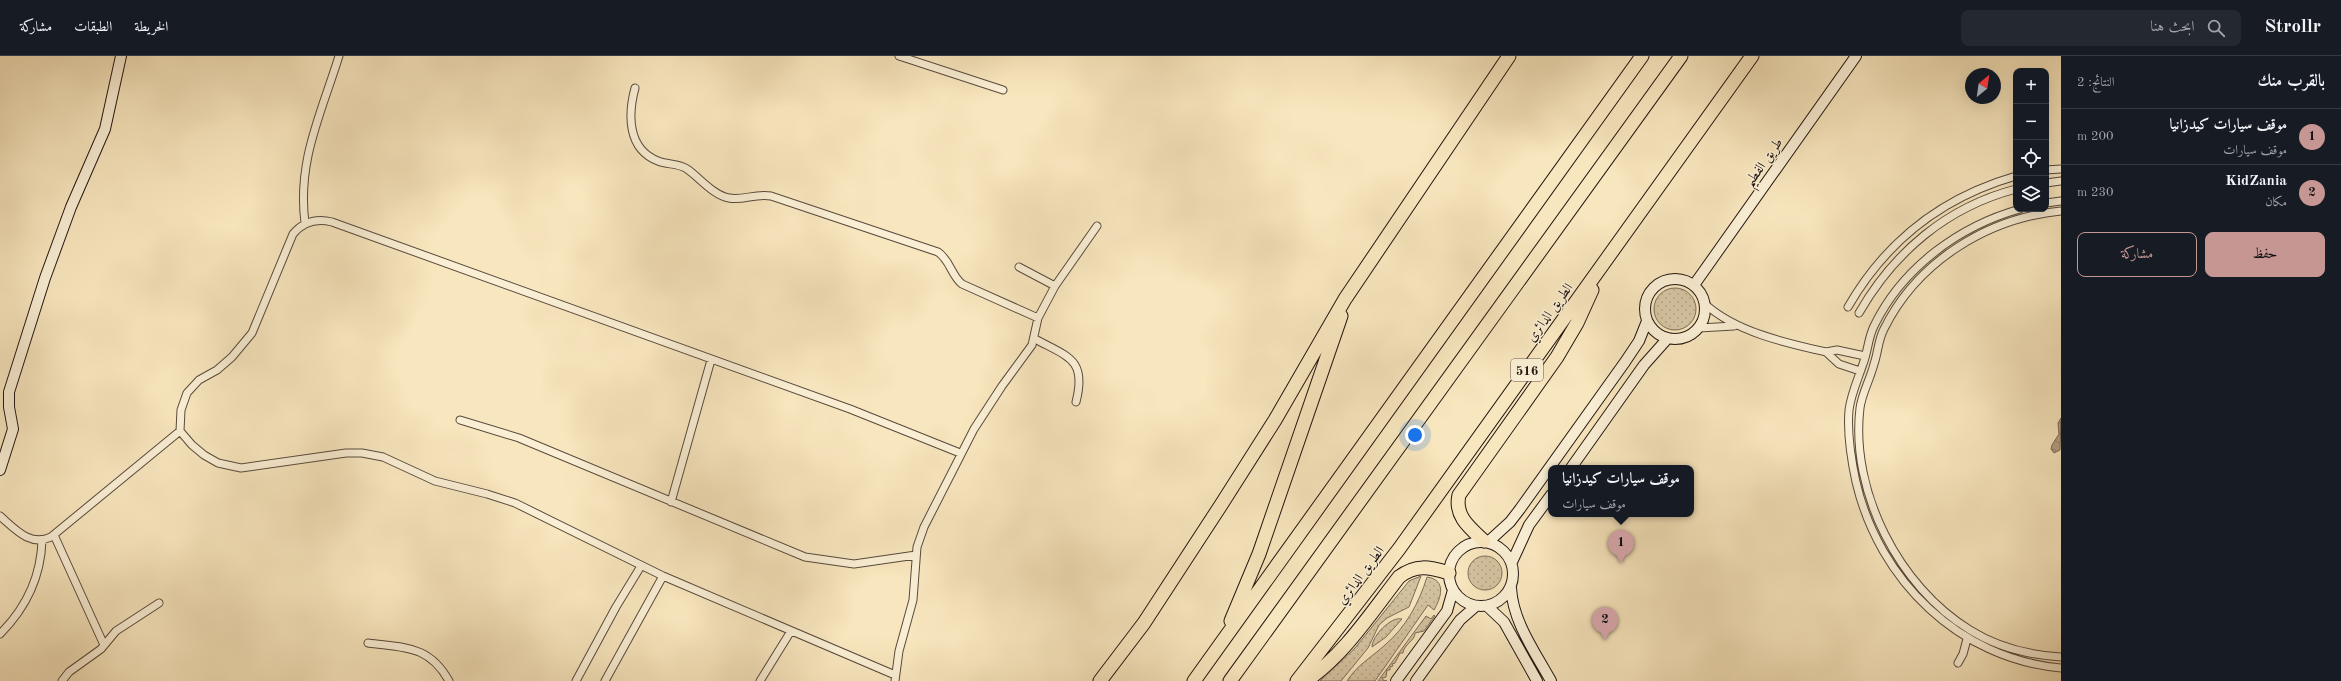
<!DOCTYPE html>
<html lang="ar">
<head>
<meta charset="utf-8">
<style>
	:root { --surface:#171b24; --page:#242831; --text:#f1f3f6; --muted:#9ea1a6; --line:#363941; --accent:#c59692 }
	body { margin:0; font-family:"Old Standard TT",Amiri,serif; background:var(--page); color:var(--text); direction:rtl }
	.controls { position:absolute; right:12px; top:12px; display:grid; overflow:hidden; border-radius:8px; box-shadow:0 4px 16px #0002 }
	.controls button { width:36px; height:36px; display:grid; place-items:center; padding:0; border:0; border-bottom:1px solid var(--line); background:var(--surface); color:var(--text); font:20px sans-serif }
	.compass { position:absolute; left:1965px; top:12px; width:36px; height:36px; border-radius:50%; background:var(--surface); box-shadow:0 4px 16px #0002; rotate:29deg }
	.you { position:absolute; left:1415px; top:379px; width:14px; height:14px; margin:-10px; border:3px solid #fff; border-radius:50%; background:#1a73e8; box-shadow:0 0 0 6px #1a73e833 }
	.badge { display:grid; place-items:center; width:26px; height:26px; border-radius:50%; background:var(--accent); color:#111; font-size:13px; font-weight:700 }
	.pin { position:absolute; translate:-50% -33px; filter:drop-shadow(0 1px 2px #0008) }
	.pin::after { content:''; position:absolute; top:21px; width:14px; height:12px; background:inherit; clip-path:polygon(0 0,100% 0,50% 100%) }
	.popup { position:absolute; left:1548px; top:409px; width:146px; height:52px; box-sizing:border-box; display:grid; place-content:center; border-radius:8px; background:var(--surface); filter:drop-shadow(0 1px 3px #0005); font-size:13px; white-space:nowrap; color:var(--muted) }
	.popup b { font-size:15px; color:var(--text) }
	.popup::after { content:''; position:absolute; left:50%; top:100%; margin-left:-8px; border:8px solid transparent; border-top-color:var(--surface) }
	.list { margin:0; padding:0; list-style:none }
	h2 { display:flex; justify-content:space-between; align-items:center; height:52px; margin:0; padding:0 16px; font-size:17px }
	h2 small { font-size:13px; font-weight:400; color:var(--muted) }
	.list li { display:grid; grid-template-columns:26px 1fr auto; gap:12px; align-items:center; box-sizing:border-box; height:56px; padding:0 16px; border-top:1px solid var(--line) }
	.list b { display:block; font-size:15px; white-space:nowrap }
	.list p { margin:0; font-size:13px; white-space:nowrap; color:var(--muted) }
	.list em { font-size:13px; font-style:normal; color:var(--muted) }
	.actions { display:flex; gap:8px; padding:12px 16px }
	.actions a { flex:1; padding:9px 0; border:1px solid var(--accent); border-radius:8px; text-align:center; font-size:14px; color:var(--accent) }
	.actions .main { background:var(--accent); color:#111 }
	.icon { flex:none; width:22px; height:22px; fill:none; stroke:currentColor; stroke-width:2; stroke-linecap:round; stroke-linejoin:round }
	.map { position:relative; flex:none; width:2061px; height:625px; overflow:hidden; direction:ltr }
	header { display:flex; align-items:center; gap:24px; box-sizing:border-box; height:56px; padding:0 20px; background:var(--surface); border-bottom:1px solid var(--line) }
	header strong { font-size:19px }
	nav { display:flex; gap:22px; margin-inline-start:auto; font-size:14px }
	.search { width:280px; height:36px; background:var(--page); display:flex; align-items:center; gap:10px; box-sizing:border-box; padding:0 14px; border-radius:8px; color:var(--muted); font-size:15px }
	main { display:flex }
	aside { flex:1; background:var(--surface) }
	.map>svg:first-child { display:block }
	.park { fill:url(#park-dots); stroke:#7c6c58 }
	.water { fill:url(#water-waves); stroke:#786855 }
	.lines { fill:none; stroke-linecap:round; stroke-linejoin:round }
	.street-casing { stroke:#584a3c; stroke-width:9 }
	.secondary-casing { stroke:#231610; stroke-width:12 }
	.highway-casing { stroke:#231610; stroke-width:15 }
	.street { stroke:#faefd5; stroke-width:7 }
	.secondary { stroke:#faefd5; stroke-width:10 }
	.highway { stroke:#f8e6be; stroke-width:13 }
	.labels { text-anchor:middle; stroke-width:3; stroke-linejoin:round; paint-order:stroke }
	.shield { fill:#faefd5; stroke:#64574b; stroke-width:1 }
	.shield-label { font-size:13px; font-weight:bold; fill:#231610 }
	.street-label { font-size:14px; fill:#231610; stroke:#faefd5 }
</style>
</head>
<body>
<header>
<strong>Strollr</strong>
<div class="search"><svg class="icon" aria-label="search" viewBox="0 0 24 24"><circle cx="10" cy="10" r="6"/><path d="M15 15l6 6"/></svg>ابحث هنا</div>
<nav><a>الخريطة</a><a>الطبقات</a><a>مشاركة</a></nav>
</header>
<main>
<aside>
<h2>بالقرب منك<small>النتائج: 2</small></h2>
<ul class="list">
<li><span class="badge">1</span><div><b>موقف سيارات كيدزانيا</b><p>موقف سيارات</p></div><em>200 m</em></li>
<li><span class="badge">2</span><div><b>KidZania</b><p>مكان</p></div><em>230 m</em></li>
</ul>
<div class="actions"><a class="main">حفظ</a><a>مشاركة</a></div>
</aside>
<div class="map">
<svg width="2061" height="625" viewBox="0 0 2061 625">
	<defs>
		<pattern id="park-dots" width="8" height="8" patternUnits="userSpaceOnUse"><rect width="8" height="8" fill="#d4c3a0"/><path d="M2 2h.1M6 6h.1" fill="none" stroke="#b6a789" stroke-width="1.8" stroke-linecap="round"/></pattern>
		<pattern id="water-waves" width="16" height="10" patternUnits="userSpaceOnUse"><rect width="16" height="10" fill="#b09f83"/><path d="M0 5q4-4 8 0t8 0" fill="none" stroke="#8f816a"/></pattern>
	</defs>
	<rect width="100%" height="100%" fill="#f8e6be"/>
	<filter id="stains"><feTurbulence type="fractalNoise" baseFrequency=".005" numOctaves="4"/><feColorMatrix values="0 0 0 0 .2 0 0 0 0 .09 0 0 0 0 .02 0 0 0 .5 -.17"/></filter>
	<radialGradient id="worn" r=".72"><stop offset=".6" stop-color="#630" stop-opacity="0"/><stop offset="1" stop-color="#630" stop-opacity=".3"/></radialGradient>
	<path class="park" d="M1654 253a21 21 0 1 1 42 0a21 21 0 1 1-42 0Z
		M1468 517a17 17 0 1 1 34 0a17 17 0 1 1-34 0Z
		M1421,520L1409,551L1387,562L1379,569L1368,592L1341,625H1320L1355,592L1409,525Z
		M1427,521C1447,524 1441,542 1434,554L1428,549L1375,625H1347C1357,609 1372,601 1385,589C1406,571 1419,547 1427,521Z
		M1434,559L1435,560L1424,575L1415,577C1415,585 1404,588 1403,597H1400L1395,607L1392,608L1393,610L1390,611V614H1387L1386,621L1382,622L1383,624L1387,625H1378L1426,560L1431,563Z
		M1402,563L1386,581L1372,591C1372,580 1391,560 1402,563Z"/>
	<path class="water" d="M2061,362L2060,394L2054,397L2051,393L2052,389L2059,378L2058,367Z"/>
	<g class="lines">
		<defs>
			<path id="street" d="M899,0L1003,34
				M635,32C628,58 627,93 658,105C668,109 678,107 687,113C700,122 713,139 729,142C743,145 755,137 771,140L938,196C950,204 951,219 962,228L1038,262
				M2046,114L2061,113
				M2046,127L2061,125
				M2046,147L2061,145
				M2020,153C1959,170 1902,212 1874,270C1868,282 1868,295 1863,308C1858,323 1851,338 1849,354C1847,378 1851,403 1856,426C1879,524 1959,603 2061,612
				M2061,155C1987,162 1917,206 1884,273C1878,284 1878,297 1874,308C1870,324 1862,337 1860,352C1850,435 1899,531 1970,574C1997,591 2029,599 2061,601
				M305,167C297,105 321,58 339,0
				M1019,211L1055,230
				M1705,248C1736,276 1786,287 1826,296L1837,294L1865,300
				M1848,251C1886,185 1943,141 2016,120
				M1859,257C1894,196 1947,151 2016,133
				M1699,272L1734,270
				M1035,283C1068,301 1087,303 1076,346
				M1826,296L1839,308L1860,315
				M460,364L519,382L805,501L854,508L916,499
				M671,446L711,304
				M0,460C15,473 30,491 51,481L180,375
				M54,479L104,589
				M0,578C26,552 41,521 42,484
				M368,587C405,592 429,589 449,625
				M1958,607L1963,598L1967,583
				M895,619L663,520L515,447L487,438L435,425L383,401L362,397H346L241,412L218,407L204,399L192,389L180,375L181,354L187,337L199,324L217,314L232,301L252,277L293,178C303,166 316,162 332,166L850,353L960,397
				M62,625L69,616L101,593L116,575L159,547
				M576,625L616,551L641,510
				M605,625L663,520
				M760,625L791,575
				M895,625L899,595L913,544L917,491L924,471L974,373L1002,330L1032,289L1038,262L1055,230L1097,170"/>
			<path id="secondary" d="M1645 253a30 30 0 1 1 60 0a30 30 0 1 1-60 0Z
				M1694,229L1856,0
				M1571,412L1644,309L1668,282
				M0,414L13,373L9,351V336L45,222L71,151L105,73L121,0
				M1449 518a32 32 0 1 1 64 0a32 32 0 1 1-64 0Z
				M1488,486L1510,466L1520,453L1625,306L1639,285L1647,265
				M1512,506L1529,469L1551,439
				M1511,532C1513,566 1535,596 1551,625
				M1487,550L1504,566L1537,625
				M1396,625L1447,555L1453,534
				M1416,625L1460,564L1476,550"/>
			<path id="highway" d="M1484,485C1470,472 1454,460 1459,439L1557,301L1577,267L1592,234
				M1231,565L1259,498L1341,260
				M1100,625L1144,567L1221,449L1275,364L1345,243L1509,0
				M1194,625L1642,0
				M1230,625L1681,0
				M1297,625L1399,493L1752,0
				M1306,625C1344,599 1371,557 1399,521C1416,508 1429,511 1449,517"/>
		</defs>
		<use href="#street" class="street-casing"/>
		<use href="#secondary" class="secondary-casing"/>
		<use href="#highway" class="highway-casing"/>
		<use href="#street" class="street"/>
		<use href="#secondary" class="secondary"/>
		<use href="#highway" class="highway"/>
	</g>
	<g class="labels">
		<rect class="shield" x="1511" y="303" width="32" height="22" rx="3"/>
		<g class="shield-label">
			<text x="1527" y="319">516</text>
		</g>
		<g class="street-label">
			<text transform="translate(1763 106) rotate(-55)" y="5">طريق الفطيم</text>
			<text transform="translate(1549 256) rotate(-54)" y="5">الطريق الدائري</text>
			<text transform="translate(1360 519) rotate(-53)" y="5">الطريق الدائري</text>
		</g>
	</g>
	<rect width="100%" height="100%" filter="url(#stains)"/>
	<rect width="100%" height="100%" fill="url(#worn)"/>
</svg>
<div class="controls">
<button>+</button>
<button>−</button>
<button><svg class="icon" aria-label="locate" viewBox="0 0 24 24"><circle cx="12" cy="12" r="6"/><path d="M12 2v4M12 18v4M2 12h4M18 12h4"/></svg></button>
<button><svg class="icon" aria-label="layers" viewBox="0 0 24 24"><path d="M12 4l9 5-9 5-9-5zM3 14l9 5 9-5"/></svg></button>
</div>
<svg class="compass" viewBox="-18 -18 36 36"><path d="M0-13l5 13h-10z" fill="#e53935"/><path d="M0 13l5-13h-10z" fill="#9ea1a6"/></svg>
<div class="you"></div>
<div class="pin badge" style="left:1621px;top:507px">1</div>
<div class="popup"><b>موقف سيارات كيدزانيا</b>موقف سيارات</div>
<div class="pin badge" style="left:1605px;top:584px">2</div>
</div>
</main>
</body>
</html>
